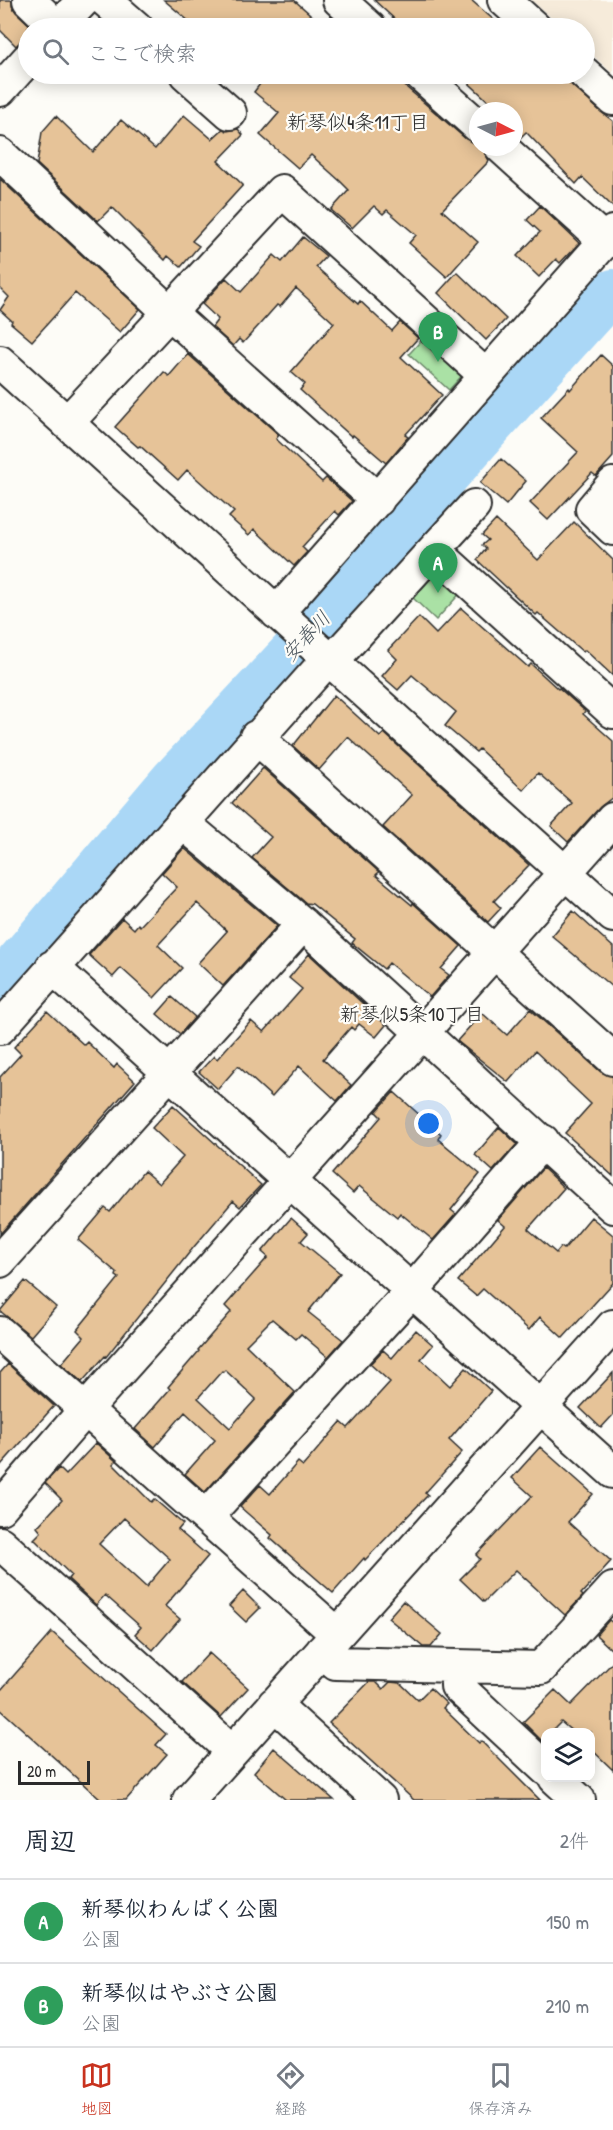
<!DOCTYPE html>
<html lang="ja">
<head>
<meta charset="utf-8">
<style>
	:root { --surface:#fff; --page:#f2f2f3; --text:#1f2937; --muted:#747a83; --line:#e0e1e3; --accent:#c8321e }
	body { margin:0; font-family:"Patrick Hand","Klee One",sans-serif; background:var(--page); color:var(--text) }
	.controls { position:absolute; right:18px; bottom:18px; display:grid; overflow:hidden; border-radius:12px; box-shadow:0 3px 15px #0003 }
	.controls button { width:54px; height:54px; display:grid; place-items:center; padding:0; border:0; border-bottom:2px solid var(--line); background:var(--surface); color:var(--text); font:30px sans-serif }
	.compass { position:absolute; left:469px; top:102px; width:54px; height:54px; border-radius:50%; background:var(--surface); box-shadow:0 3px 15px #0003; rotate:96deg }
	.scale { position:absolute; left:18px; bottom:15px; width:72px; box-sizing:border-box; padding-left:6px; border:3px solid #2b2b2b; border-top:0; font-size:16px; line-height:21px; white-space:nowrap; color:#2b2b2b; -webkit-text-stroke:4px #fdfcf7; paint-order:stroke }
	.you { position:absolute; left:429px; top:1124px; width:21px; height:21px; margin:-15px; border:4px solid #fff; border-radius:50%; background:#1a73e8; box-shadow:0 0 0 9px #1a73e833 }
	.badge { display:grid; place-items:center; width:39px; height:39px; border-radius:50%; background:var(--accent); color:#fff; font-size:20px; font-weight:700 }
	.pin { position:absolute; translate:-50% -50px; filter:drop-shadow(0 2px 3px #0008) }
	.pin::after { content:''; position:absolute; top:32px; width:21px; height:18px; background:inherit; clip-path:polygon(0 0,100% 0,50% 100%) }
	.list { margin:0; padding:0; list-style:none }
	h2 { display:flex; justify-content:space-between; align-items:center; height:78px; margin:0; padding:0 24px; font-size:26px }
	h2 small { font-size:20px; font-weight:400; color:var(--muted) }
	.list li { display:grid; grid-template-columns:39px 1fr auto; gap:18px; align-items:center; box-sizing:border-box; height:84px; padding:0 24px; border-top:2px solid var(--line) }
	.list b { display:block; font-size:22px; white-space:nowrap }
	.list p { margin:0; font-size:20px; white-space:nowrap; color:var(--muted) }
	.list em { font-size:20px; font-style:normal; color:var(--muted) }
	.icon { flex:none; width:33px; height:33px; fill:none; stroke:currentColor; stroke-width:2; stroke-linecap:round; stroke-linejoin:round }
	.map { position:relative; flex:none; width:613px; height:1800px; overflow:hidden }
	.search { position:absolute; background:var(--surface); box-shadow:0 3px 15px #0003; left:18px; right:18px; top:18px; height:66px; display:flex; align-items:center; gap:15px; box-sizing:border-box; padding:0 21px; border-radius:33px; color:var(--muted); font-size:22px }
	.sheet { height:246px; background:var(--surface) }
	nav { display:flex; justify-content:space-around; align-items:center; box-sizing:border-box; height:84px; border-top:2px solid var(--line); background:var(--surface); font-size:16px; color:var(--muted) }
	nav a { display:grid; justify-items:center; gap:3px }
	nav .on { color:var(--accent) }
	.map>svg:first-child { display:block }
	.built { fill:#f6ebda }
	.green { fill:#aae1a5; stroke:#6a8668; stroke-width:1.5 }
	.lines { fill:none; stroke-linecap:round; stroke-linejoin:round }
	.river { stroke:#aad7f6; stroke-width:44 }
	.building { fill:#e6c398; stroke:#2b2b2b; stroke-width:1.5; fill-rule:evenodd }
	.minor-casing { stroke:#2b2b2b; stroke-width:36 }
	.minor { stroke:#fdfcf7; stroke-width:32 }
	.labels { text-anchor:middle; stroke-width:4.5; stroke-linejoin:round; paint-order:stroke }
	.neighbourhood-label { font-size:20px; fill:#2b2b2b; stroke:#fdfcf7 }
	.water-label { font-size:20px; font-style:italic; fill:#4b565e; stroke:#fdfcf7 }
</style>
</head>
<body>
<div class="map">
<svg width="613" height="1800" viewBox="0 0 613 1800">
	<rect width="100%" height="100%" fill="#fdfcf7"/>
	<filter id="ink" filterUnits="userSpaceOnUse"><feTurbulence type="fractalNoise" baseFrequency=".0167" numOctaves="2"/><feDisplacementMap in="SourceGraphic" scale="12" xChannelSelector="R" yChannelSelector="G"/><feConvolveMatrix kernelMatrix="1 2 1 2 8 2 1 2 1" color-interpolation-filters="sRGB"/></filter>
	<g filter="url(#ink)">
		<path class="built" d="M531,0H613V74L585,48L584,28H563Z"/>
		<path class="green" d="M428,333L468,369L449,390L409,354Z
			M439,567L464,589L436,620L412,597Z"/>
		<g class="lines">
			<path class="river" d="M0,983L172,780L322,619L491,426L613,291"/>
		</g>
		<path class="building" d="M0,0H12V6L16,12L33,28H28V33L16,46L0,30Z
			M164,0H294L326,28H197Z
			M374,0H471L503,28H404Z
			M247,74H391L466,139L478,143V147L484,149L489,161L442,210L478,242L447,277L409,243L416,235L387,210L383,214L374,206L352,228L331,210L349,190L340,181L311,155L298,168L260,135L279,113L254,92L260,84Z
			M459,74H560L601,112L613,121V207L582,177L576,184L526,132L519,139L514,134V111H499Z
			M184,115L212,139L223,129L227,131L238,129L243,135L218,161L243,185L192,241L199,246L181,267L168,256L165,260L112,207L98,221L37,164L42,132L56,116L93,152L121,120L155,149Z
			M0,179L140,309L120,332L75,293L32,341L11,323L12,321L0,310L9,297L0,288Z
			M540,206L579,243L560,263L556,259L539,277L517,256L540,232L527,220Z
			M303,237L326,256L316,267L358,304L360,301L392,331L400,322L418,338L401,357L442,395L405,435L408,437L386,463L353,435L352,437L300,390L305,384L291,372L334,323L296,288L280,307L277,305L243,343L239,339L233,346L212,327L218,319L202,304L226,278L241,292L274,255L282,262Z
			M457,272L506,319L486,340L438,293Z
			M188,354L279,435L276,439L322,482L326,478L352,501L339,515L335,511L302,547L307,552L294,566L254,529L249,535L229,517L234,512L187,470L178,480L140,446L138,447L115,427L164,372L169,376Z
			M601,355L613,366V457L596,476L592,473L548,520L530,503L578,452L541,418L569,388L570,390Z
			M501,459L526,481L506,505L480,483Z
			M496,520L538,560L574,522L613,560V676L585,650L583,652L538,613L536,615L477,560L486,549L482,545L488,540L482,535Z
			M461,608L528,667L531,664L558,689L559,688L585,711L583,714L613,741V797L600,807L568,842L551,826L572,803L538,773L523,790L479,749L476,752L445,726L456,712L412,675L398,690L382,676L397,659L388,650L419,617L436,634Z
			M334,695L380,737L384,733L529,865L494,901L501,908L488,922L383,827L412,795L348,737L319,770L293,746Z
			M263,768L379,872L376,875L412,905L413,903L461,946L441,969L449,975L430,997L389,963L384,969L352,943L355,939L312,904L306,903L252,858L271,837L232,803Z
			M184,848L277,926L223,986L198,963L227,931L197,903L158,945L182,968L154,998L121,968L113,977L89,955L122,918L134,929L138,924L140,926L177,887L162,873Z
			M573,911L613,947V988L552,936Z
			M309,954L386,1025L376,1037L359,1024L354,1030L351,1027L323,1059L351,1085L337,1101L299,1066L272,1097L238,1066L218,1089L199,1072L214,1056L217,1059L251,1021L264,1032L302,989L289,978Z
			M172,997L195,1017L180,1034L157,1014Z
			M530,1009L601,1072L613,1076V1176L565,1133L591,1104L535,1051L508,1082L457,1041L482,1013L507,1035Z
			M47,1011L84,1045L87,1042L114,1068L117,1064L135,1081L0,1234V1077L21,1054L14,1047Z
			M394,1092L441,1134L438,1139L480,1174L451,1210L456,1214L433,1240L400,1213L397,1217L359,1186L353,1193L332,1174L381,1117L376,1112Z
			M173,1105L261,1185L240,1207L233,1201L193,1248L106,1357L105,1356L82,1382L61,1364L84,1337L77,1330L119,1278L116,1276L117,1273L78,1240L105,1208L110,1212L144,1171L159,1184L183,1157L152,1128Z
			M499,1127L517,1144L493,1171L475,1155Z
			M543,1168L564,1188L528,1229L556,1253L561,1247L564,1249L591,1217L613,1235V1283L563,1338L540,1317L529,1330L483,1289L476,1296L458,1281L505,1226L498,1220Z
			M291,1218L308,1233L301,1241L340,1273L308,1312L343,1340L328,1357L301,1334L296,1339L272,1319L246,1345L295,1392L205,1492L185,1474L215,1440L185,1412L155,1447L135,1429L170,1389L168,1387L199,1351L198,1350L231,1312L225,1306L268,1257L262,1252ZM225,1370L256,1399L230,1428L198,1398L222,1371L223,1372Z
			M25,1281L56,1307L31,1336L0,1311Z
			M416,1330L433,1345L421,1359L450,1386L466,1368L491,1391L449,1440L462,1452L425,1493L428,1495L365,1560L364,1558L333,1593L270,1538L272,1535L240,1507L260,1485L270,1494L298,1462L303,1466L341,1422L348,1428L390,1382L370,1364L383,1350L392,1358Z
			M8,1364L54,1406L0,1466V1373Z
			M613,1373V1415L601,1428L580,1408Z
			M96,1443L116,1461L113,1464L151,1502L154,1499L183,1524L178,1530L208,1556L165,1606L180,1619L153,1650L135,1634L141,1627L105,1595L96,1605L68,1579L71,1575L34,1539L41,1532L37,1527L62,1500L45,1483L59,1468L66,1475ZM124,1518L170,1559L146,1587L99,1544Z
			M540,1447L593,1494L568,1522L611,1561L581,1594L583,1596L565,1615L516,1570L484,1602L460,1579L480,1559L476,1555L532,1496L512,1478Z
			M243,1591L260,1608L246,1622L229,1606Z
			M403,1601L442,1634L431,1647H423L388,1618Z
			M609,1620L613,1623V1651L596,1635Z
			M52,1632L166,1734L156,1745L167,1754L126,1800H101L0,1709V1691Z
			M209,1653L248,1688L221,1717L182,1682Z
			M613,1662V1770L591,1749V1732H573L561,1722L551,1732H546V1738L542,1741L523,1722L555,1690L571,1705Z
			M369,1682H376L383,1689L390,1682L400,1683L418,1700L430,1688L447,1704L443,1708L479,1743L481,1741L540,1800H414L329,1723Z
			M274,1748L334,1800H286L254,1772Z"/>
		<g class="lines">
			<defs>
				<path id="minor" d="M29,0L58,28
					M105,0L137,28
					M339,0L370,28
					M504,0L535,28
					M57,28L84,0
					M584,73L613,99
					M186,74L230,113
					M420,74L478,126
					M0,90L28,59
					M501,147L605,241
					M0,154L170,313L378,500
					M0,362L613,916
					M67,423L282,191L485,375
					M613,484L592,509L613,529
					M434,550L613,712
					M277,613L613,232
					M256,737L613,1059
					M182,822L303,924L613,1207
					M52,967L613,1472
					M0,1028L320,668L331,662L474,506
					M0,1261L303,924
					M0,1333L337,1634
					M0,1508L85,1410L613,819
					M206,1517L412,1291L543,1141
					M0,1543L232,1751
					M322,1651L336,1663L541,1668L613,1589
					M457,1667V1686L546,1769
					M274,1704L380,1800
					M555,1778L579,1800
					M189,1800L613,1326"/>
			</defs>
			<use href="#minor" class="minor-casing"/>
			<use href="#minor" class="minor"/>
		</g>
	</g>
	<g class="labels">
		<g class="neighbourhood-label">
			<text x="358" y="129">新琴似4条11丁目</text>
			<text x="412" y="1021">新琴似5条10丁目</text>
		</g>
		<g class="water-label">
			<text transform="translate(306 636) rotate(-47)" y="7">安春川</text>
		</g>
	</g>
</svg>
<div class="controls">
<button><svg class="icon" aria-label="layers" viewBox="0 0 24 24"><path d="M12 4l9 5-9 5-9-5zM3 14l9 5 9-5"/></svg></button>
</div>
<svg class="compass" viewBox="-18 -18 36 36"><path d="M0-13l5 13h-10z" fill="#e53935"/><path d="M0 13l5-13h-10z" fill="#747a83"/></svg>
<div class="scale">20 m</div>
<div class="you"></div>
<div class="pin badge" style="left:438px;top:593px;background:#2e9e5b">A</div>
<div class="pin badge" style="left:438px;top:362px;background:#2e9e5b">B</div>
<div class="search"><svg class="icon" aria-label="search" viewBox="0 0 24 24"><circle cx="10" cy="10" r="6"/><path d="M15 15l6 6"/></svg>ここで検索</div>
</div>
<section class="sheet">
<h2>周辺<small>2件</small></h2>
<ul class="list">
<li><span class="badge" style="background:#2e9e5b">A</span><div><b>新琴似わんぱく公園</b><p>公園</p></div><em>150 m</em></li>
<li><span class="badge" style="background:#2e9e5b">B</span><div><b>新琴似はやぶさ公園</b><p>公園</p></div><em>210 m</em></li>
</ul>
</section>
<nav>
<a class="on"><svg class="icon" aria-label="map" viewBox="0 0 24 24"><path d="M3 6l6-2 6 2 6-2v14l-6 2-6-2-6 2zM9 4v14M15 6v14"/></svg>地図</a>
<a><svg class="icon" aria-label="directions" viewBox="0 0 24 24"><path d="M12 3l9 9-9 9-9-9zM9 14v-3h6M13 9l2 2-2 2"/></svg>経路</a>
<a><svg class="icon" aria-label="saved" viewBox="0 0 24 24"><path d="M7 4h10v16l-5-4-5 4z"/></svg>保存済み</a>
</nav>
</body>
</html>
